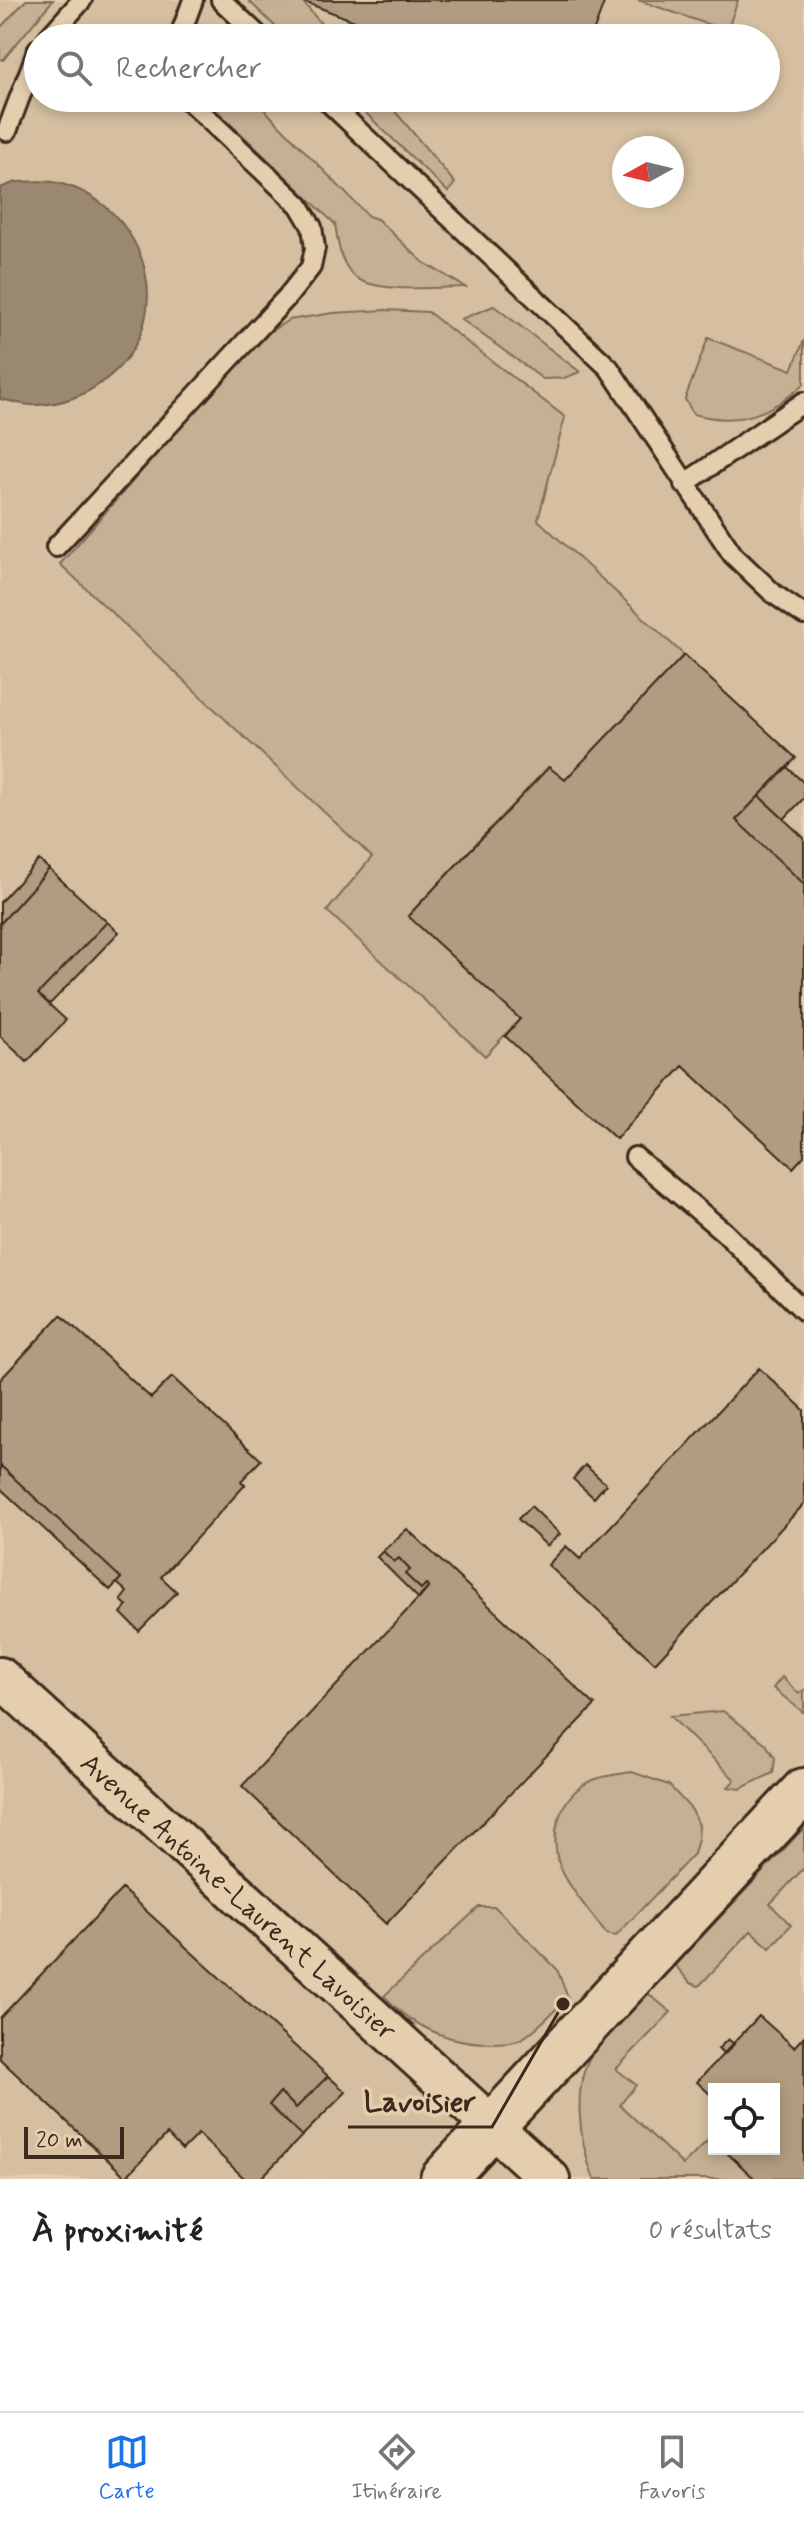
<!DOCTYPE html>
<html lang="fr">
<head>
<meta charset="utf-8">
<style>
	:root { --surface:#fff; --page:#f2f2f2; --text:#222; --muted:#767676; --line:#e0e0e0; --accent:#1a73e8 }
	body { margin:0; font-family:Mynerve,sans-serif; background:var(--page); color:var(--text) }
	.controls { position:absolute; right:24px; bottom:24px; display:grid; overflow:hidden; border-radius:0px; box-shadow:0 4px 12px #0003 }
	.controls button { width:72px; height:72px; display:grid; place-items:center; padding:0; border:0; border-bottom:2px solid var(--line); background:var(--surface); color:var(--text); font:40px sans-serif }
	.compass { position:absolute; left:612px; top:136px; width:72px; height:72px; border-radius:50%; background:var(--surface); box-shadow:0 4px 12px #0003; rotate:262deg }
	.scale { position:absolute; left:24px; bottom:20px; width:100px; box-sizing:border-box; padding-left:8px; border:4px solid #3b2a1e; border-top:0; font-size:22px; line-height:28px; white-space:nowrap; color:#3b2a1e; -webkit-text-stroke:6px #e5ceae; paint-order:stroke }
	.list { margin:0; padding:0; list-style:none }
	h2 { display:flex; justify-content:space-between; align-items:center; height:104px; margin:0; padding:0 32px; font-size:34px }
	h2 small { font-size:26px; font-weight:400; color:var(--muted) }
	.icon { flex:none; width:44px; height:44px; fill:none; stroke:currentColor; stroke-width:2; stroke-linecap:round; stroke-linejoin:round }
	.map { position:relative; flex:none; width:804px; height:2179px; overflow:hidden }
	.search { position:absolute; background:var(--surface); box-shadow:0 4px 12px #0003; left:24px; right:24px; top:24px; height:88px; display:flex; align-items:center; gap:20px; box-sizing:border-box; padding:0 28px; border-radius:44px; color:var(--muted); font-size:30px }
	.sheet { height:232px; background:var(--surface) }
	nav { display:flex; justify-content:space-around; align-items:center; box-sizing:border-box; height:112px; border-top:2px solid var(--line); background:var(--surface); font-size:22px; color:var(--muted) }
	nav a { display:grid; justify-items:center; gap:4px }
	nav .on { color:var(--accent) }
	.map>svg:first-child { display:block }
	.built { fill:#d5bfa0; fill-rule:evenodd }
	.green { fill:#c6b094; stroke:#806d59; stroke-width:2 }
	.water { fill:#9b8870; stroke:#75624f; stroke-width:2 }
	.building { fill:#b19b81; stroke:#3b2a1e; stroke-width:2 }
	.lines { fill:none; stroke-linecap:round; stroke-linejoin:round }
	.service-casing { stroke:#3b2a1e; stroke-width:24 }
	.minor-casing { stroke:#3b2a1e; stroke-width:44 }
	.tertiary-casing { stroke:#3b2a1e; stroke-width:50 }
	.service { stroke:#e5ceae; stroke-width:18 }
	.minor { stroke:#e5ceae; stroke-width:38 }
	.tertiary { stroke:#e5ceae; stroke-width:44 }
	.labels { text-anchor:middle; stroke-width:7; stroke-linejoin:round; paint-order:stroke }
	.street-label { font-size:28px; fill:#3b2a1e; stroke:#e5ceae }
	.leader { fill:none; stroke:#3b2a1e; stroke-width:3 }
	.callout-dot { fill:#3b2a1e; stroke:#e5ceae; stroke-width:3 }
	.callout-label { font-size:30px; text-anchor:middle; font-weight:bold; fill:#3b2a1e; stroke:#e5ceae; stroke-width:7; stroke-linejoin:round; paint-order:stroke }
</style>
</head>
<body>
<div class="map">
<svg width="804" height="2179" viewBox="0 0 804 2179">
	<rect width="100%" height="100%" fill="#e5ceae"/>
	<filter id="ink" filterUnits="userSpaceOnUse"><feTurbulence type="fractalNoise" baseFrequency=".0125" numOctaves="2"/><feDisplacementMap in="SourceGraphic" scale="16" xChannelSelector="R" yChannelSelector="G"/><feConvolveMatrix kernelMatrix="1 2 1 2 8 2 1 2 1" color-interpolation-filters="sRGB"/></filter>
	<g filter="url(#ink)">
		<path class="built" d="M0,0H804V2179H0ZM38,38H766V98H38ZM624,148H672V196H624ZM714,2089H774V2149H714Z"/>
		<path class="green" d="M26,0H53L3,60L0,59V28Z
			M248,0L303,2L333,38H287Z
			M638,0H738L727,31Z
			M204,98H253L368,216L377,219L423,262L465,287C439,287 374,294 354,276C340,263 338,243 335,224Z
			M350,98H384L455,183L448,192Z
			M494,306L580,372L564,378L543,379L461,319Z
			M386,310L428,312L565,417L538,520L684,655L565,780L548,767L409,915L520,1019L485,1056L327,911L372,857L60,564L258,339L289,320L333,313Z
			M708,338L792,370L804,340V384C769,415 739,426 693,414L685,399Z
			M782,1677L799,1694L804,1690V1713L773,1688Z
			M723,1711L765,1743L775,1758L773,1773L740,1789L728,1787L735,1780L670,1716Z
			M632,1772L669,1785L692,1810L699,1825L698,1839L694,1854L616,1936L606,1934C592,1914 574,1895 563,1873C546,1840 558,1791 596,1779C607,1775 620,1774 632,1772Z
			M804,1828V1868L770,1904L791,1925L770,1948L751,1931L699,1986L690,1983L675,1965Z
			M479,1907H495L557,1969L568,1998C556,2008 534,2033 521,2039C512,2043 499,2043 490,2043C448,2043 412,2026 384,1996Z
			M646,1992L671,2012L616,2069L636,2085L620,2105L683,2165L711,2137L714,2140V2149H723L755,2179H594C579,2141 570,2083 596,2047C610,2027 629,2010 646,1992Z"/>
		<path class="water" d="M16,182C28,182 41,180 53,182C115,192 160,258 145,320C133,368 86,404 36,405C25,406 12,401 0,399V188Z"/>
		<path class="building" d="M299,0H605L591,38H400Z
			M684,655L796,758L736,820L804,884V1156L793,1168L683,1066L616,1139L505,1036L520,1019L408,916L549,767L565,780Z
			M787,767L804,783V798L784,819L759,796Z
			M759,796L804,838V884L736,820Z
			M39,860L49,869L0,924V902Z
			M49,869L107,922L38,994L66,1020L27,1062L0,1036V924Z
			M107,922L119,932L50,1004L38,994Z
			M61,1315L151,1398L172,1377L261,1460L241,1481L245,1485L161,1577L177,1592L139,1631L121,1613L127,1606L121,1600L127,1592L117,1583L121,1578L0,1465V1380Z
			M759,1368L804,1410V1504L655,1663L548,1565L566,1546L580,1559Z
			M0,1465L121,1578L110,1590L0,1488Z
			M585,1465L606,1484L594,1498L573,1479Z
			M531,1506L560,1534L547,1546L518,1519Z
			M407,1529L595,1705L386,1924L242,1786L429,1587L426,1584L421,1589L405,1574L410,1570L399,1558L394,1562L383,1551Z
			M383,1551L394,1562L399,1558L410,1570L405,1574L421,1589L426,1584L429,1587L419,1599L377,1557Z
			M122,1889L328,2076L296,2108L280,2092L269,2105L302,2136L260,2179H245L198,2134L182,2150L167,2134L126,2177L0,2059V2018Z
			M759,2016L794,2047L804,2036V2179H755L723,2149H774V2089H714V2098L697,2082Z
			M728,2039L734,2044L724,2055L718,2049Z
			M328,2076L346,2092L302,2136L269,2105L280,2092L296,2108Z"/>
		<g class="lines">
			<defs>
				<path id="service" d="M221,0L261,38
					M48,38L82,0
					M179,38L193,0
					M324,98L609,368L733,555L774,594L804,615
					M7,131L38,49
					M684,484L804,402
					M56,547L288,296L311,267L315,248L312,227L299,205L186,98
					M635,1157L724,1232L804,1311"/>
				<path id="minor" d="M0,1677L550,2179"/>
				<path id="tertiary" d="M443,2179L804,1791"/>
			</defs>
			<use href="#service" class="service-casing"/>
			<use href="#minor" class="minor-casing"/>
			<use href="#tertiary" class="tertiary-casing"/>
			<use href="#service" class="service"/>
			<use href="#minor" class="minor"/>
			<use href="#tertiary" class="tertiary"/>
		</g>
	</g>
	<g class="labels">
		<g class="street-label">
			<text transform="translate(239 1896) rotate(42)" y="10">Avenue Antoine-Laurent Lavoisier</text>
		</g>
	</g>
	<path class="leader" d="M563 2004L492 2127H348"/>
	<circle class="callout-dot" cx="563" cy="2004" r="8"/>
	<g class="callout-label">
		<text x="420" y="2111">Lavoisier</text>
	</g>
</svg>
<div class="controls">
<button><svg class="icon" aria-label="locate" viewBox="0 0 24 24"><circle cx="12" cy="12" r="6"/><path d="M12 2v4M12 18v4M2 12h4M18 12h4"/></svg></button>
</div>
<svg class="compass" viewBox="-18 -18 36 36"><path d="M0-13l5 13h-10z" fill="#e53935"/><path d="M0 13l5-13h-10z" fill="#767676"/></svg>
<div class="scale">20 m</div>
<div class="search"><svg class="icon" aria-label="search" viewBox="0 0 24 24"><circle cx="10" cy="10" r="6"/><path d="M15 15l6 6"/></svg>Rechercher</div>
</div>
<section class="sheet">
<h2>À proximité<small>0 résultats</small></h2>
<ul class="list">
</ul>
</section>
<nav>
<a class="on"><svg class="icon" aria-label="map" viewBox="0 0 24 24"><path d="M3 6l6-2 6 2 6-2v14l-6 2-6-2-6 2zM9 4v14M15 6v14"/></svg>Carte</a>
<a><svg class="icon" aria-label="directions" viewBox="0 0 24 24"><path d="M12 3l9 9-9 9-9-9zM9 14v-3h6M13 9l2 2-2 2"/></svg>Itinéraire</a>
<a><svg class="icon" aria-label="saved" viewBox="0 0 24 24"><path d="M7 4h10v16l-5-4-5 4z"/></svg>Favoris</a>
</nav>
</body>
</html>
